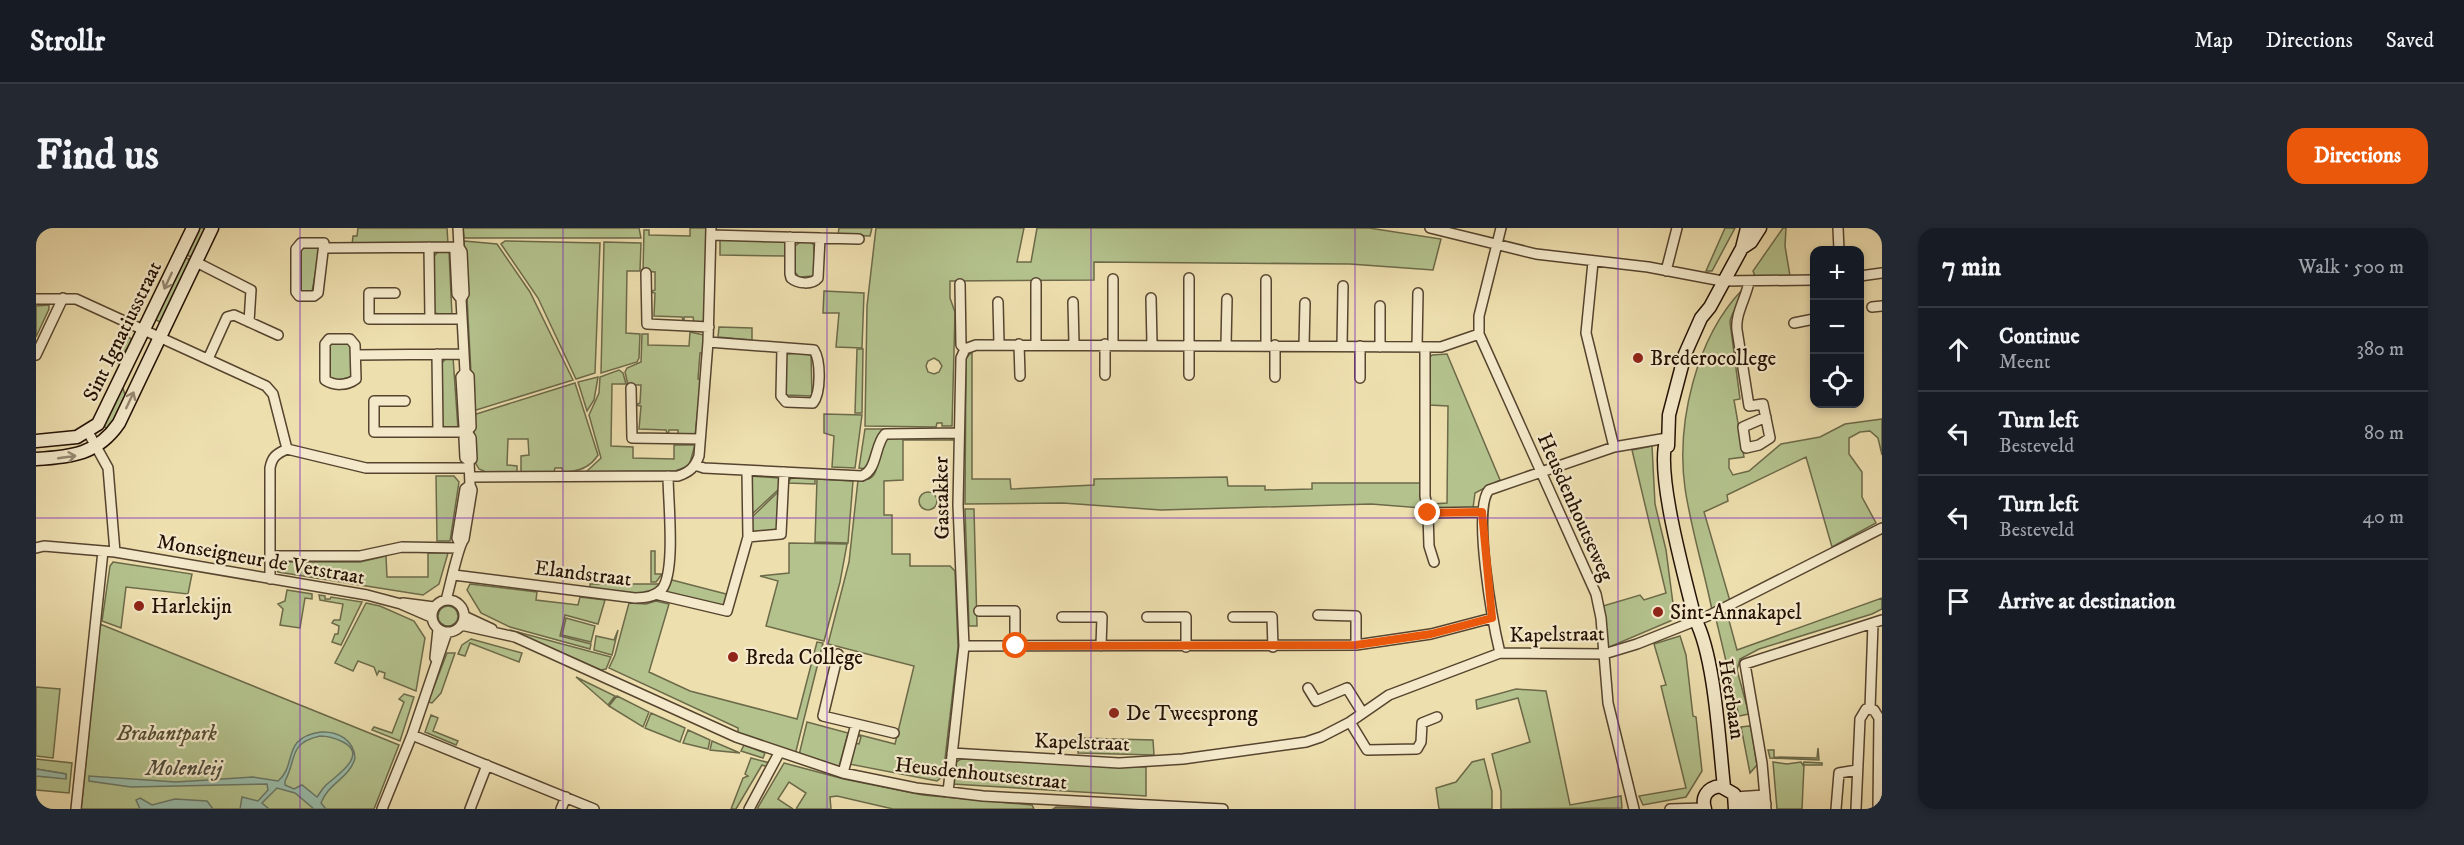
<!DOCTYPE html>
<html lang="en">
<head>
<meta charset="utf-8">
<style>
	:root { --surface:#171b24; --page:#242831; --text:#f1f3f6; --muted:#9ea1a6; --line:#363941; --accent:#ea580c }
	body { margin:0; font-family:"IM FELL DW Pica",serif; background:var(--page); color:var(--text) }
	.controls { position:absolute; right:18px; top:18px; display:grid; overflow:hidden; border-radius:12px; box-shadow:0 3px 9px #0003 }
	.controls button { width:54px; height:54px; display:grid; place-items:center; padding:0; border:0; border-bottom:2px solid var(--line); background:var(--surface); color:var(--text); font:30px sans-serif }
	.stop { position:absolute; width:18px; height:18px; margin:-14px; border:4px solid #ea580c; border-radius:50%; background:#fff }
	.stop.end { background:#ea580c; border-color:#fff; box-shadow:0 2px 6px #0008 }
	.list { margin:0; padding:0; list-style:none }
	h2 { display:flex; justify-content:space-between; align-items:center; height:78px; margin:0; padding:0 24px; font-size:26px }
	h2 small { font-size:20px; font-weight:400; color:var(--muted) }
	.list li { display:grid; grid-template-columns:39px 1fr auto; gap:18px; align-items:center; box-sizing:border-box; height:84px; padding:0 24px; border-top:2px solid var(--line) }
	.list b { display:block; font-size:22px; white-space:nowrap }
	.list p { margin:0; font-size:20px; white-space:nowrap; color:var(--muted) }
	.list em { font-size:20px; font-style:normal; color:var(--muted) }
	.icon { flex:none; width:33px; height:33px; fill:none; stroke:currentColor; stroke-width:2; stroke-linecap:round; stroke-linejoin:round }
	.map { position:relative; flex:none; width:1846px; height:581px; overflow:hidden; border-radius:18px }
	header { display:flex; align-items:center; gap:36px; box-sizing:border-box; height:84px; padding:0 30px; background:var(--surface); border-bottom:2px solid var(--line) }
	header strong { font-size:28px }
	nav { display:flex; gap:33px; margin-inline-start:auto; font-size:21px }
	.intro { display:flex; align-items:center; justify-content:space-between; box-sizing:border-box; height:144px; padding:0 36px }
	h1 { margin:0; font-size:42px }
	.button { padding:15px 27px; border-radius:18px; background:var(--accent); color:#fff; font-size:21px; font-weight:700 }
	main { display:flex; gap:36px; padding:0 36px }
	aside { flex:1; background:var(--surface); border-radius:18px; box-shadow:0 3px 9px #0003 }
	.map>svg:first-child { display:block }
	.green { fill:#b4c38e; stroke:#6c6a49; stroke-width:1.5; fill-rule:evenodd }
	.water { fill:#99bdab; stroke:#6a7868; stroke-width:1.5; fill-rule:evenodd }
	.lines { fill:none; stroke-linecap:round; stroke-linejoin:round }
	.street-casing { stroke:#56442f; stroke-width:12 }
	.secondary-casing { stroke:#241104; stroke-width:15 }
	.street { stroke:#f4eacb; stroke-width:9 }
	.secondary { stroke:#f4eacb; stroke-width:12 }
	.oneway { stroke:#968871 }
	.route { stroke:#ea580c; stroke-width:8 }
	.grid { fill:none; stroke:#7b2cbf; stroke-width:1.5; stroke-opacity:0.55 }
	.poi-dot { fill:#8f2418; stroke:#f4eacb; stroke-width:2 }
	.labels { text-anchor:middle; stroke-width:4.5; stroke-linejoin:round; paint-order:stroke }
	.street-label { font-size:21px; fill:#241104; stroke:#f4eacb }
	.poi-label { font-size:21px; fill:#241104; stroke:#f4eacb; text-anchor:start }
	.park-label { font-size:21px; font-style:italic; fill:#564f34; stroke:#f4eacb }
	.water-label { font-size:22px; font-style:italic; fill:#4d4d3e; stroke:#f4eacb }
</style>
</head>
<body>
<header>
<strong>Strollr</strong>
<nav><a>Map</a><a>Directions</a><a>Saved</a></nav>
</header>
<div class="intro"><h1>Find us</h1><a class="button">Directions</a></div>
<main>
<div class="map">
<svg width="1846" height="581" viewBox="0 0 1846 581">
	<rect width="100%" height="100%" fill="#eedfaf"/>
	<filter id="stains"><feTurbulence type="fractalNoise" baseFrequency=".00333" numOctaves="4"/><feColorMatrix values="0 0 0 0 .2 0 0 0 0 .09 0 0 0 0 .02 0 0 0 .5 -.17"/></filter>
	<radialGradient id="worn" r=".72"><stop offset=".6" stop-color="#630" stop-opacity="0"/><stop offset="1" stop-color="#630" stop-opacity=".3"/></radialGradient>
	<path class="green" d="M160,0H173L159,31L147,25Z
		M322,0H411L412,16L316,17L317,8H321Z
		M427,0H603L605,10H428Z
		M654,0H671L669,94L658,95L657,89H648V95L646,89L618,88L619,65L614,64L619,62V44L607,43L608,2H613V7L654,8Z
		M803,0H836L834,8L802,7Z
		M840,0H988L981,34H995L1001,0H1333L1405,11L1397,42L1314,36L1058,34V52L914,53V70L919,84L916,198H906V195H901L900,199L829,198L831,78ZM898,130L903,133L906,138L903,144L898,146L892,144L890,138L892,133Z
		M1689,0H1699L1676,43H1670Z
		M1747,0H1750L1749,18L1754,48H1719L1717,43Z
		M684,11L746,13L751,16V28L684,27Z
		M428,13L461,16L494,64L537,152L437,183Z
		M469,13L564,15L559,145L540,151L502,70L465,16Z
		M568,14L605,15L604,43H591L590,105L604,106L603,130L601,134L565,145Z
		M764,14H774L778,17V48L763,49L758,43V19Z
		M269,19H284L276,64H267L264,61L263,24Z
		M403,23H413L416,88L398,85L397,29Z
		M146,28L157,33L128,96L116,90Z
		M1706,62C1709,72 1695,82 1694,94L1704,171L1698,172L1708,229L1693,231V240L1697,247L1713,243L1745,216L1784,209L1809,196L1846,191V227L1842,210L1834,203L1824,204L1813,210V226L1826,244V269L1840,295L1796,319L1770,229L1691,267L1692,273L1668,284L1694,373L1676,382C1668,342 1655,301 1649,260C1640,195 1660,110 1706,62Z
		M788,63L828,65L826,120L800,119L803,85H787Z
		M13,77V81L0,109V78Z
		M683,99L716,100V112L682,109Z
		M654,104L668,107L667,125H664L662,151L665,152L659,208L642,207V202H633L632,208L630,202L603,201L605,178L599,177L604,175L605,157H592L589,144L591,140L605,134L606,106H612V117L653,118Z
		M90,106L96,112L82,135L78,133Z
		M311,114L315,117V149L298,153L293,149V118L295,115Z
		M821,121H827L826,185H819Z
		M754,123L775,127L776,168L750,167L749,129Z
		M936,124V251H974L975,261L1058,257V251L1191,249L1192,258H1229V262L1276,261V255H1386V280L1335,276L1125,282L1027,275L929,276L930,130Z
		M1411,126L1464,252L1439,265L1437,280H1396V276L1411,275L1412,178L1393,177L1392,131L1396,127Z
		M411,129H417L422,201L408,199L406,195V135Z
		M583,142L587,145L590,156H576L575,218L597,219V230L638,231V217H659L653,238L639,243L550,244L565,230L553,187L563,165L564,149Z
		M562,149L558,172L551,183L542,154Z
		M539,155L562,227C554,240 541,244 527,244L526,240H519L518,244H485V228L493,227L492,211H472L471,237L481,238V244H450L443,241L439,234L437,187Z
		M86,157L90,170L74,204L65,195Z
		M788,186L826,187L819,240L796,239L798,208L788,205Z
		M829,201H852L841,209L831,241L823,240Z
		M850,209H913L917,212H867V252L848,253V287H856V326H874V338H914L919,343L922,419L907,548L901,553L813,536L818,515L823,516L825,509L820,506L859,516L878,438L792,416L813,334L822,252C831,252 837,252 840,242L838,241Z
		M1616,218L1619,276L1630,322L1639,391L1571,420L1567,378L1604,367L1608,372L1630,365L1596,222Z
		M400,248H418L423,254L414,313H401Z
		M714,248L743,250L744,260L714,288Z
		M755,250L779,251V256L752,255Z
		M781,251L817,253L812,315L779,314Z
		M743,263L741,302L717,304L714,291Z
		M883 273a9 9 0 1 1 18 0a9 9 0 1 1-18 0Z
		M929,281H938L941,398H933Z
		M753,315L811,316L804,354L788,413L730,398L742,353L724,348L753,345Z
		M615,323H619V346H626L620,354H615Z
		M392,325H412L403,356L387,367L242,344L240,341L243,334H324L350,328L351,349H392Z
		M77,334L156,346L152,366L90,359L85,400L66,393L74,338Z
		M636,352L694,367L688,379L628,366Z
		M434,356L501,364L500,372L542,377L544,369L569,372L562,396L529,387L524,408L555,416L554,421L474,399L445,385L431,362Z
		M554,356H625C608,374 576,363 554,361Z
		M251,362L276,366V371L269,370L264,400L244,397L247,381L242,376L249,373Z
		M283,367L289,368V371H294L295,369L326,374L305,417L296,414L299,406H302L303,398L296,395L298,392H304L307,376L284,372Z
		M1846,370V381L1836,386L1723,421L1704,431L1701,442L1713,486L1703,488L1680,391L1691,385L1701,422Z
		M620,373L633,376L613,444L654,463L761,491L781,414L787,415L759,527L702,505V500L573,440L579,427L593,375L610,376Z
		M330,375L344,378L378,393L389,410L380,463L348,450L349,445L343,443L341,447L338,439L322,433L317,443L299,435Z
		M402 388a10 10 0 1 1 20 0a10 10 0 1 1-20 0Z
		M530,390L559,398L555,414L526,407Z
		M64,396L363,517L338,581H45Z
		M474,402L575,429L570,441L565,442Z
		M582,402L576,427L558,422L560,408L578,412Z
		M1644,408L1650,427L1657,488L1660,489L1666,543L1650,569L1607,577L1603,568L1650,560L1625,458L1630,457L1618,416Z
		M435,411L486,425L483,434L434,415L429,428L422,426L426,417Z
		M411,425H419L405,465L396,475L392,474Z
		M540,449L579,468L572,477Z
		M0,459L24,461L17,530L0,528Z
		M1480,461L1510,463L1534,577L1585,568L1586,580L1465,581V563L1456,526L1494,514L1482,470L1441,481L1440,472Z
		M368,466L378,469L364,513L336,502L338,499L356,505L368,474L363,471Z
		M581,468L613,484L607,499L573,478Z
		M615,485L649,500L644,514L609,500Z
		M395,487L402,490L397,503L422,513L420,517L389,504Z
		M771,494L812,505L803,539L763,527Z
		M1713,498L1715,499L1721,537L1714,545L1705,499Z
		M652,502L674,512L672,521L647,515Z
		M1042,510L1117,512L1118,527L1042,525Z
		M676,513L704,525L674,522Z
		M708,517L729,525L727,530L705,523Z
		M1782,520L1783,532L1734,530L1732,522H1738V529L1781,530Z
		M715,530L734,535L732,539L726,537L700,581H695L707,550L712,548L709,546Z
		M0,531L36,535L33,565L0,562V548L30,550V546L0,541Z
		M925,531L1110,539V568L917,556L920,534Z
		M1448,531L1456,563V581H1403L1400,560L1420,554L1436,534Z
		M1737,534L1751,536L1765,534L1767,537L1768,534L1786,535V537H1768L1766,581H1741Z
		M748,535L808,551L887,567L996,577L998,581H857L801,568L794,569L795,581H760L770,565L753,554L742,571L757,581H721Z
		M1020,579L1119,581H1017Z"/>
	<path class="water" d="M285,504C302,503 318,512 319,530C314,550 292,555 285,575L290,581H278L259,565L241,560L226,575L233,581H204L206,569L222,573L232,562L231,556L95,559L53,553V548L140,554L217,549L242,553C262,537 244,510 285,504ZM284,508C293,508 299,510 307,514C333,527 300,548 290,557C286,561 284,565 281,569L266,557L258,561L249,557V553C261,531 252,515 284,508Z
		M0,541L30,546V551L0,548Z
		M104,570L116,577L139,571L171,573L177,581H104L100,572Z"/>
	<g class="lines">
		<defs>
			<path id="street" d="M422,0L423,19L426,24L428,66L425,71
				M1394,0L1500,26L1612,39L1686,53L1778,52
				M1465,0L1443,88V106L1560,366L1565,390L1572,475L1598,581
				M1802,0L1803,22
				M675,7L823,11
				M754,9V46L755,50C762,56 776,57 782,50L784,10
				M265,15H288L282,65L278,68H263L260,64V21Z
				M393,19L394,91
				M423,19L419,25L421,66L425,71L429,144L433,148L435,199L432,202
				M289,20L423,19
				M160,34L215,62L213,94
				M1557,34L1550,105L1578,219
				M1630,43L1641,0
				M610,45L611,96L673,99
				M1824,48L1846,45
				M1153,50V147
				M1077,51V116
				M1713,54C1710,70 1699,86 1701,102L1713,178L1727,176L1734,210L1723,217L1710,220L1707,199L1730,189
				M1000,55V116
				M924,56L925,117L929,121
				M359,65H333V91H426
				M1115,70L1116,116
				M0,71H40L230,158L237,166L251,221L330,240H433
				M962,74L963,116
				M1037,74L1038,116
				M1836,79L1846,78
				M1758,95L1778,91
				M293,111H314L319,117L320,151C311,158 298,158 289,152V116Z
				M672,114L778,122C785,133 785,165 777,175L750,174L745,168L746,120
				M983,116L984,148
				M1069,116V147
				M1190,117L1191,71
				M1230,117V52
				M1268,118L1269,75
				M1306,118L1307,58
				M1344,119V78
				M1381,119L1382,65
				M1389,119V268L1392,285
				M401,126L402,204
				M0,127L27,70
				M320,127L428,126
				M172,131L191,89L198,87L242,107
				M1239,149V117
				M1324,150V118
				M595,160L596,210L664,211
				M369,173H338V204H432
				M52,204L72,240L79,324
				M432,208L428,210L429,230L433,233
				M659,237L668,240L826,248C842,241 838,218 849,206L923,205
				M711,243L712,309L745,306L748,244
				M434,249L642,248C654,244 659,239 663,228L672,114L675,0
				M424,316L421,310L429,261L434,257
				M0,320L8,318L79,324L331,367L365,376L395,389
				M234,328H324L366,319L423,320
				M1398,334L1393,318L1392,285L1446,284
				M418,347L599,370C609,370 619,369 626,361C640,343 632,272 632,248
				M234,351V240C236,229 240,226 251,221
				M619,366L691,383L712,309
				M396 388a16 16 0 1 1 32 0a16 16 0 1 1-32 0Z
				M410,372C414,359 422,318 428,311L436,262L434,257L433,233L436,231L435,210L428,199L425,149L429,144
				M367,375L398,379
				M943,383H979V418
				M1282,387L1320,388V417
				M428,388L456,401
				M1026,389H1066L1065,418
				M1111,389H1150V419
				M1197,389H1236L1237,419
				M425,397L479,409L700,509L807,545L880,560L947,568L1187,581
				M928,418L922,277L925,130L929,121L940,117L1405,119L1443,106
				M1464,425C1457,396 1436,281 1453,262L1578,219L1631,210
				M802,426L787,488L858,505
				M399,430L402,401
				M1272,460L1280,473L1311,460L1326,484
				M1834,481L1837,396
				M1314,494L1331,522L1381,521L1385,514L1386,495L1401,489
				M376,507L558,581
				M916,525L1083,535L1147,531L1270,514L1285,509L1314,494L1353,467L1464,425L1568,426L1601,416L1674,387L1846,300
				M807,545L820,496
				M912,564L928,418L1320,417L1395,406L1456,390
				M1699,569L1729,567
				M1700,578L1730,576
				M40,581L67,323
				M346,581L376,507L411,404
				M434,581L451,537
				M525,581L530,569
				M713,581L743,525
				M1634,581L1668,580
				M1730,581L1726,535L1709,436L1846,392
				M1800,581L1803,545L1821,542
				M1820,581L1824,491L1830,481L1838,482L1843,490L1842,581"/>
			<path id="secondary" d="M1706,20L1715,14L1724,0
				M1631,210C1618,242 1650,353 1659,391C1679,429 1683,515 1688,559
				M0,213L41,209L62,196L157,0
				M1632,218L1633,187L1649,126L1665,90L1674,79L1706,20L1711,0
				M0,231C36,229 62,226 83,195L176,0
				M1669,581C1665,569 1671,560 1684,558L1698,566L1699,581"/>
		</defs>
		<use href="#street" class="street-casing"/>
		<use href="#secondary" class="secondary-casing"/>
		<use href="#street" class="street"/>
		<use href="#secondary" class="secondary"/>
	</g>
	<defs><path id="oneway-shaft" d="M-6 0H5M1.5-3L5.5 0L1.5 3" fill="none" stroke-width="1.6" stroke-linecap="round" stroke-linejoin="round" transform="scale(1.5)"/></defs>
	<g class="oneway">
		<use href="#oneway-shaft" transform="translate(132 53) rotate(115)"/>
		<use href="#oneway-shaft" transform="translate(94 172) rotate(-65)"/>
		<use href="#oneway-shaft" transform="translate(31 229) rotate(-8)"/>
	</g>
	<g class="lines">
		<path class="route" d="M980,418L1320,417L1395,406L1456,390L1446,284L1392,285"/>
	</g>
	<path class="grid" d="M264,0V581M527,0V581M791,0V581M1055,0V581M1319,0V581M1582,0V581M0,290H1846"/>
	<g class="poi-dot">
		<circle cx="1602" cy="130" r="6"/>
		<circle cx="103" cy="378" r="6"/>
		<circle cx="1622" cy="384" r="6"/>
		<circle cx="697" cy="429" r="6"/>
		<circle cx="1078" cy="485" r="6"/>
	</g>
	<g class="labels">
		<g class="street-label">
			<text transform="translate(86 103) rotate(-64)" y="7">Sint Ignatiusstraat</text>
			<text transform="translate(905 270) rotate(-91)" y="7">Gastakker</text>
			<text transform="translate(1540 279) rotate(66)" y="7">Heusdenhoutseweg</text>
			<text transform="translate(225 331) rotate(10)" y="7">Monseigneur de Vetstraat</text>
			<text transform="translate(547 345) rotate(7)" y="7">Elandstraat</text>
			<text transform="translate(1521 406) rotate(-1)" y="7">Kapelstraat</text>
			<text transform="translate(1696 471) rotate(81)" y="7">Heerbaan</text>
			<text transform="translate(1046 514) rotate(2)" y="7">Kapelstraat</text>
			<text transform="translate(945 545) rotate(6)" y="7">Heusdenhoutsestraat</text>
		</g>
		<g class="poi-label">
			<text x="1614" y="137">Brederocollege</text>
			<text x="115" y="385">Harlekijn</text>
			<text x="1634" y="391">Sint-Annakapel</text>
			<text x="709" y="436">Breda College</text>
			<text x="1090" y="492">De Tweesprong</text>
		</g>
		<g class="park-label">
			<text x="131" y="512">Brabantpark</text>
		</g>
		<g class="water-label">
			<text x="148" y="547">Molenleij</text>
		</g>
	</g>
	<rect width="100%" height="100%" filter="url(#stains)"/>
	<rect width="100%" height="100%" fill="url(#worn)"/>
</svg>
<div class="controls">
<button>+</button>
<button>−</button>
<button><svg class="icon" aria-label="locate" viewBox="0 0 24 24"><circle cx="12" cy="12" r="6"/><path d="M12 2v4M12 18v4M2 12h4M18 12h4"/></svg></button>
</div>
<div class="stop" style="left:980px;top:418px"></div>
<div class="stop end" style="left:1392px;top:285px"></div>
</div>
<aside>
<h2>7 min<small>Walk · 500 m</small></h2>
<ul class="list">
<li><svg class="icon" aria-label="ahead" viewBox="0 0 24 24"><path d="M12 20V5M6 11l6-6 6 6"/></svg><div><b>Continue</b><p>Meent</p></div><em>380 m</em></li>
<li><svg class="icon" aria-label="left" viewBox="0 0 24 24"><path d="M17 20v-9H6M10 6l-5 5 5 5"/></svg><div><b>Turn left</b><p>Besteveld</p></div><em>80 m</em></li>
<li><svg class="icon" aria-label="left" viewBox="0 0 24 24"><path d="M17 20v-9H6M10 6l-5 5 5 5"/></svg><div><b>Turn left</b><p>Besteveld</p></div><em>40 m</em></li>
<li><svg class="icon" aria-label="arrive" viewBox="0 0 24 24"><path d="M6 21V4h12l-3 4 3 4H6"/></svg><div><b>Arrive at destination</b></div></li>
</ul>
</aside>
</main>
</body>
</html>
